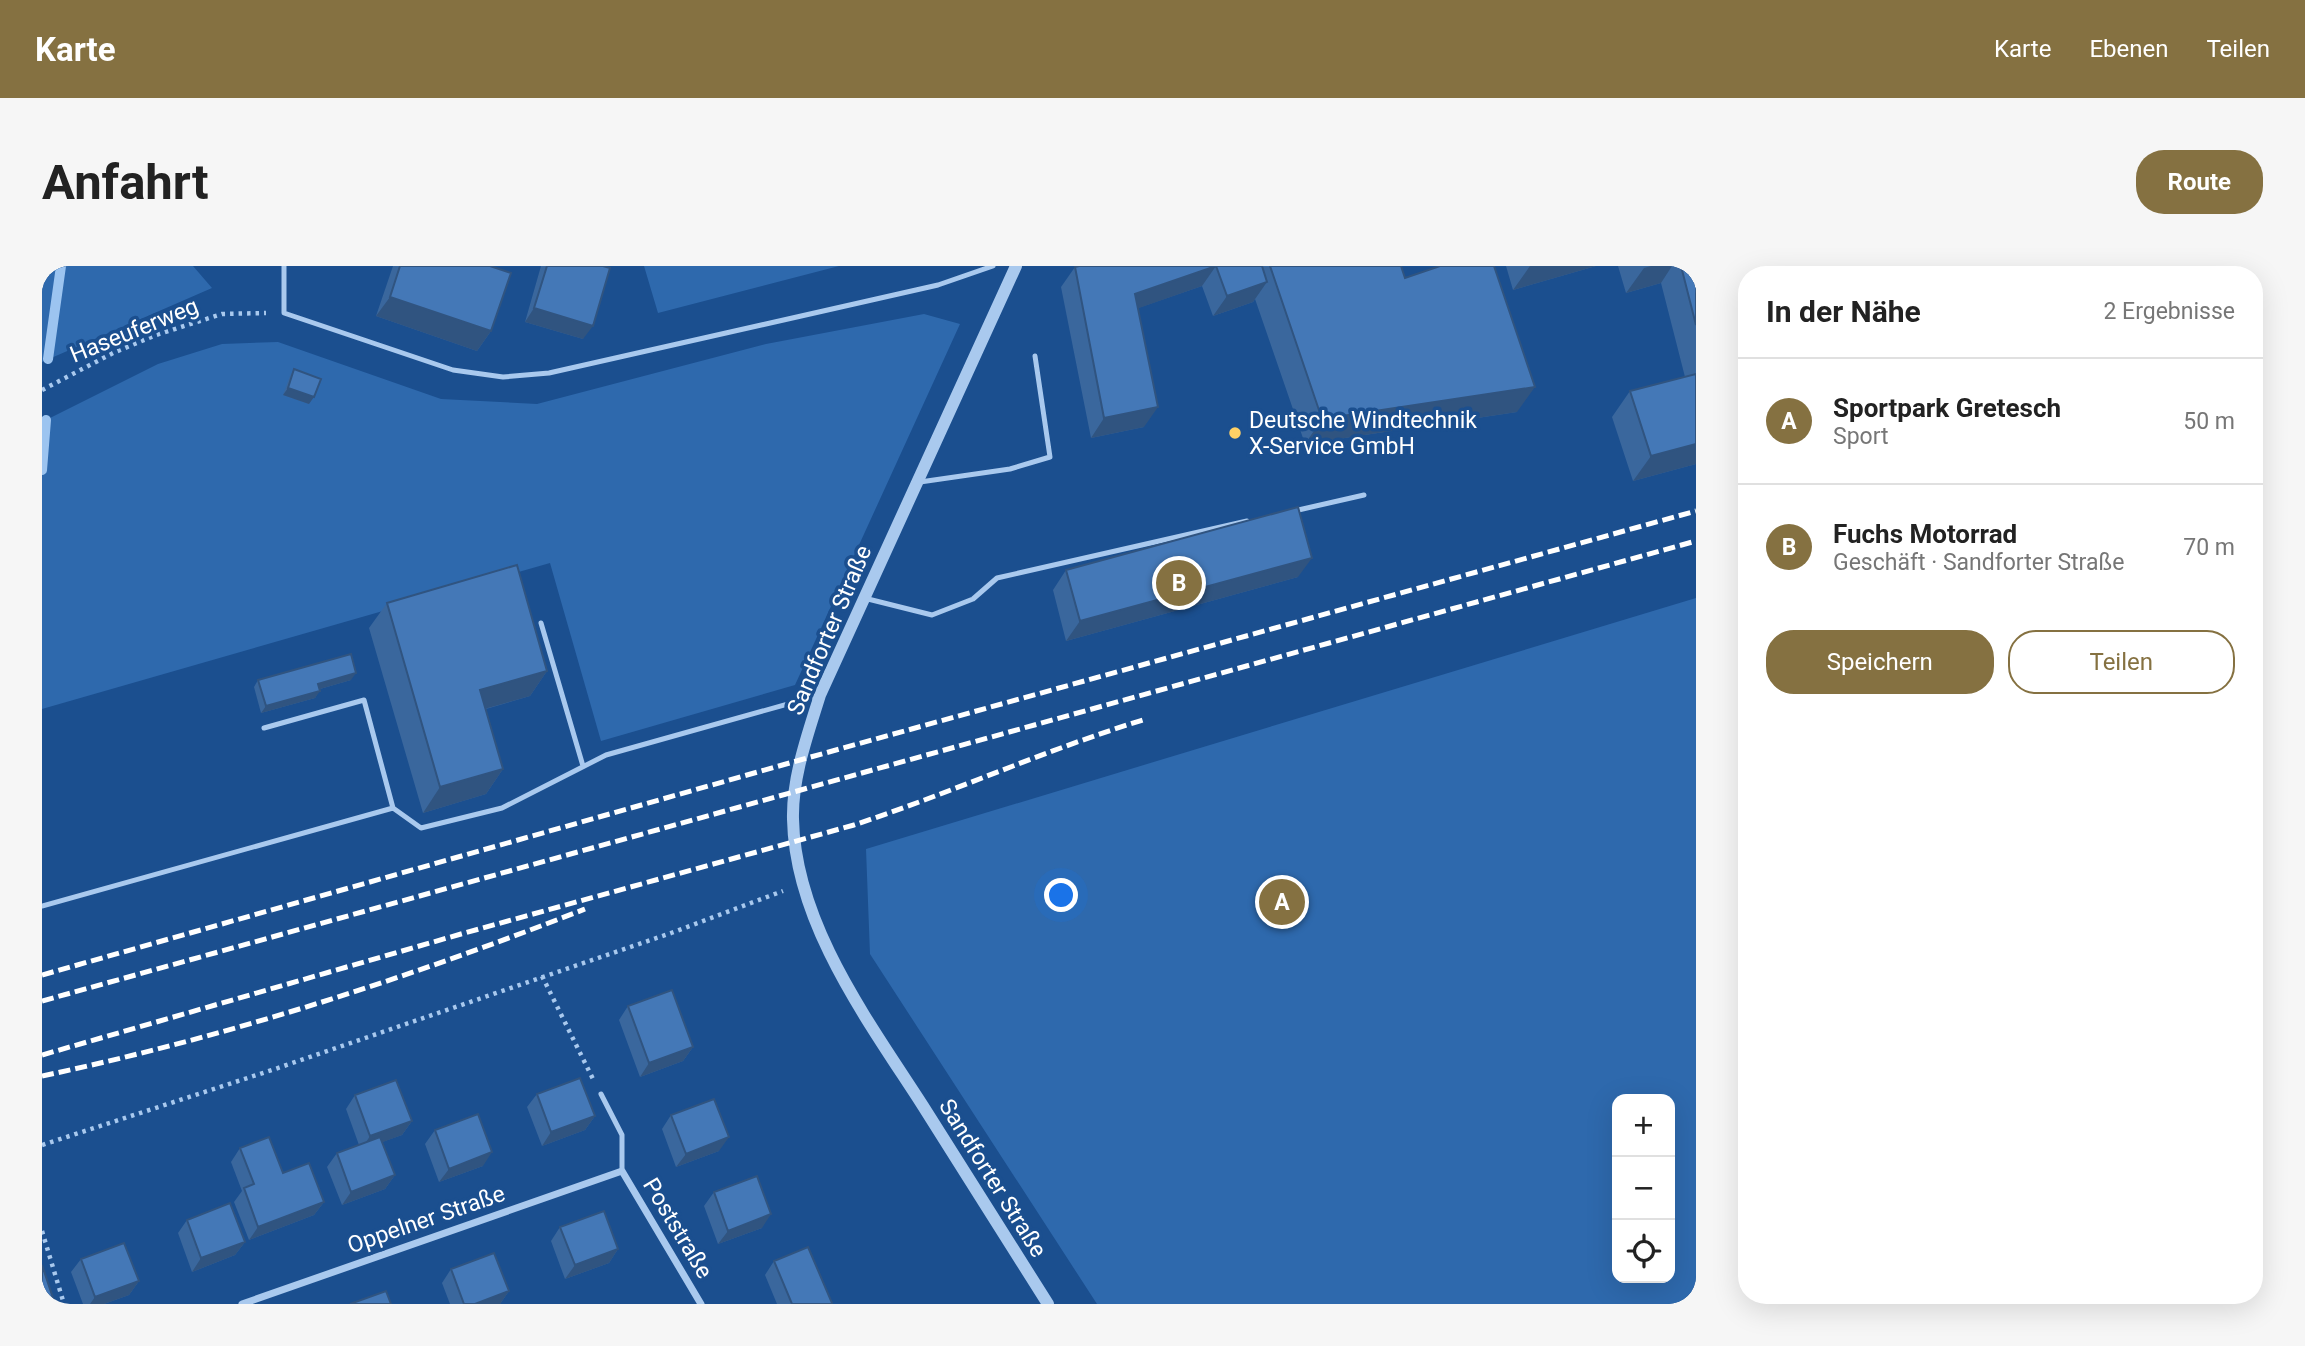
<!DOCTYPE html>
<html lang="de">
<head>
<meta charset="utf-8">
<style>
	:root { --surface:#fff; --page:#f6f6f6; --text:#222; --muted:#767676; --line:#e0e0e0; --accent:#857141 }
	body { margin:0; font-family:Roboto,sans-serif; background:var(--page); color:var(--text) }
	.controls { position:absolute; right:21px; bottom:21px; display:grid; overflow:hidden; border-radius:14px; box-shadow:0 7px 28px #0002 }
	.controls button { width:63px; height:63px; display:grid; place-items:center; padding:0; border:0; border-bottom:2px solid var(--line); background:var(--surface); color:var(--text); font:35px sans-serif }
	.you { position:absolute; left:1020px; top:630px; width:24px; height:24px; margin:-18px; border:5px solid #fff; border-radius:50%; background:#1a73e8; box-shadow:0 0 0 10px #1a73e833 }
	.badge { display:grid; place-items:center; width:46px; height:46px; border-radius:50%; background:var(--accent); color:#fff; font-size:23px; font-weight:700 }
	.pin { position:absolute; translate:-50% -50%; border:4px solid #fff; box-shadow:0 2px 7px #0006 }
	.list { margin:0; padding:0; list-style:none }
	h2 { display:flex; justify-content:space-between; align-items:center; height:91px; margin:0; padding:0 28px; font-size:30px }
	h2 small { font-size:23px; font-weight:400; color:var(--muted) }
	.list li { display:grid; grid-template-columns:46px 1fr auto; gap:21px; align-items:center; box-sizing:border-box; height:126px; padding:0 28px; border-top:2px solid var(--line) }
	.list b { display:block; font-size:26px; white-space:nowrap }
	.list p { margin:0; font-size:23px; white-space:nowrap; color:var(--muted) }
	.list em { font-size:23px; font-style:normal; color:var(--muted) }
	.actions { display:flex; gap:14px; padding:21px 28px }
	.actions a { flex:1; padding:16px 0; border:2px solid var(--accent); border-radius:28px; text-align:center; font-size:24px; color:var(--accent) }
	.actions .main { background:var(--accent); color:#fff }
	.icon { flex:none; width:38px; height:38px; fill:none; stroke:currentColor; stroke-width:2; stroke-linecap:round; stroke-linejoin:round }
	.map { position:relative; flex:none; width:1654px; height:1038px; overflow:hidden; border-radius:28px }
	header { display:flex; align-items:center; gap:42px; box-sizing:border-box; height:98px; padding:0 35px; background:var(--accent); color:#fff }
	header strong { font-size:33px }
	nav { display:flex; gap:38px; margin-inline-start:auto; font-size:24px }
	.intro { display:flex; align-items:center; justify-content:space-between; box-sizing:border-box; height:168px; padding:0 42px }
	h1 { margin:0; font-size:49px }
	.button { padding:18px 32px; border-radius:28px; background:var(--accent); color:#fff; font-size:24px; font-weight:700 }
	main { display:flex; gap:42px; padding:0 42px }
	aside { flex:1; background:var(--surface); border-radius:28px; box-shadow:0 7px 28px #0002 }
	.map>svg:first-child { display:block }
	.green { fill:#2e69ad; fill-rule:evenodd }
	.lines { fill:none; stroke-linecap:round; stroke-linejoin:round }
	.stream { stroke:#9cc4f0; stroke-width:10 }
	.path { stroke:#a9c9ee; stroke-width:4.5; stroke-dasharray:3.5 5; stroke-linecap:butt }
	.service { stroke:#a9c9ee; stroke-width:5 }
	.minor { stroke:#a9c9ee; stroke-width:7 }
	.tertiary { stroke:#a9c9ee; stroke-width:12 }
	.rail { stroke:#fff; stroke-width:5; stroke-dasharray:12 5; stroke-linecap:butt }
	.wall { fill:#3a679d }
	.shaded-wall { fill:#305480 }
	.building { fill:#4478b7; stroke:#305480; stroke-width:2 }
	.poi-dot { fill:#ffd166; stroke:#1b4f8f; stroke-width:2.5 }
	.labels { text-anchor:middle; stroke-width:7; stroke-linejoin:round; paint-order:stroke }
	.street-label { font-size:23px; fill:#fff; stroke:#1b4f8f }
	.poi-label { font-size:23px; fill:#fff; stroke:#1b4f8f; text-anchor:start }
</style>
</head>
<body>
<header>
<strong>Karte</strong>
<nav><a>Karte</a><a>Ebenen</a><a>Teilen</a></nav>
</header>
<div class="intro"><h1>Anfahrt</h1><a class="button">Route</a></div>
<main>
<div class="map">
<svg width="1654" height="1038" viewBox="0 0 1654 1038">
	<rect width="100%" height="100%" fill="#1b4f8f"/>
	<path class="green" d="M0,0H151L170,22L0,96Z
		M602,0H797L616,47Z
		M882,48L918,58L753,419L559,475L508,297L0,443V156L116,98L180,78L236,76L399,133L495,138L724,78Z
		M1654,332V1038H1055L828,688L824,583ZM1575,833H1628V1012H1575Z"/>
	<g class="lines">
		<path class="stream" d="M6,93L19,0
			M0,204L4,154"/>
		<path class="path" d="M0,124L71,87L114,69L180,48L224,47
			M500,710L551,813
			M0,879L230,804L629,667L741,625
			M0,965L22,1038"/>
		<path class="service" d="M242,0V47L411,104L461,111L507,107L896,19L951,0
			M878,216L968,203L1008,191L993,90
			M1252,245L1322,229
			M822,332L890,349L931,333L955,312L1205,255
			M499,357L541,500
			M222,462L322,434L351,542L379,562L460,542L564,489L778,429
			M0,640L351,542
			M559,828L580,869V905"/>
		<path class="minor" d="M200,1038L580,905L659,1038"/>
		<path class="tertiary" d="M974,0L778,429C766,468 750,511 751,553C753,658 827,756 881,840C923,906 964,972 1006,1038"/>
		<path class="rail" d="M0,709L758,494L1654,245
			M0,735L1654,275
			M0,789L419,668L812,559C909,527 1003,484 1101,454
			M0,810C185,771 366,712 543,643"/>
	</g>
	<path class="wall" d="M351,0H448L449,65L435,85L334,50Z
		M499,0H561L541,73L483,56Z
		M1037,0H1359L1363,12L1475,146L1263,178L1213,33L1211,36L1171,50L1160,20L1096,42L1102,161L1049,172L1019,21L1033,1Z
		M1464,0H1554L1471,24Z
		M1576,0H1654V198L1591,215L1570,151L1588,125L1643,111L1619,17L1584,27Z
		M252,103L267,138L241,129L248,110Z
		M1024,304L1256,311L1024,375L1011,324Z
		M345,337L505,405L488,430L444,443L461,503L444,528L381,547L327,362Z
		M216,414H309L278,423L273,432L219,447L212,421Z
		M586,740L651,781L641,795L598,811L577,754Z
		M495,828L553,850L543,864L500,880L485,841Z
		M313,829L370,855L360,869L340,876L353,909L343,923L300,939L285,901L295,887L317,879L304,843Z
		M629,849L677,885L634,901L620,863Z
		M393,864L441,900L397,916L383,878Z
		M198,882L241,907L282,936L272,949L207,974L192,936L200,925L189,896Z
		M672,926L720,962L676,978L662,940Z
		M145,954L203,976L193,989L150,1006L136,967Z
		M518,961L576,983L567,997L523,1013L509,975Z
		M39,993L97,1015L87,1029L62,1038H41L29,1006Z
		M732,995L790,1038H735L723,1009Z
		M409,1003L467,1025L458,1038H408L400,1017Z"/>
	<path class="shaded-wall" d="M1174,0L1160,20L1080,48L1093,28Z
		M1488,0H1554L1471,24Z
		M1609,0H1630L1619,17L1584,27L1602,2Z
		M1225,16L1211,36L1171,50L1185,30Z
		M348,31L449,65L435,85L334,50Z
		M492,42L551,60L541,73L483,56Z
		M1493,121L1475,146L1263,178L1280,153Z
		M246,122L272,131L267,138L241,129Z
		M1116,141L1102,161L1049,172L1062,152Z
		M1654,178V198L1591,215L1609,190Z
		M1270,292L1256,311L1024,375L1038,355Z
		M505,405L488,430L421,449L438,424Z
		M314,407L309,414L271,425L276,418Z
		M278,425L273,432L219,447L224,440Z
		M461,503L444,528L381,547L398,521Z
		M651,781L641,795L598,811L607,797Z
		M553,850L543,864L500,880L509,866Z
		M370,855L360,869L319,884L328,870Z
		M687,871L677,885L634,901L644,888Z
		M450,886L441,900L397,916L407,903Z
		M353,909L343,923L300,939L309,926Z
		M282,936L272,949L207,974L216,961Z
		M729,948L720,962L676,978L686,965Z
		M203,976L193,989L150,1006L159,992Z
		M576,983L567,997L523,1013L533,999Z
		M97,1015L87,1029L62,1038H48L53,1031Z
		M467,1025L458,1038H433Z"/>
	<path class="building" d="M358,0H448L469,7L449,65L348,31Z
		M505,0H561L568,2L551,60L492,42Z
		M1037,0H1220L1225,16L1185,30L1174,0L1093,28L1116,141L1062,152L1033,1Z
		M1228,0H1359L1363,12L1398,0H1452L1493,121L1280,153Z
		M1639,0H1654V59Z
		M252,103L279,113L272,131L246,122Z
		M1654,108V178L1609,190L1588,125Z
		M1256,241L1270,292L1038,355L1024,304Z
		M475,299L505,405L438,424L461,503L398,521L345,337Z
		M309,388L314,407L276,418L278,425L224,440L216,414Z
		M630,724L651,781L607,797L586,740Z
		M538,812L553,850L509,866L495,828Z
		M354,814L370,855L328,870L313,829Z
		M672,833L687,871L644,888L629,849Z
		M436,848L450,886L407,903L393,864Z
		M227,871L241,907L267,897L282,936L216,961L202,922L212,918L198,882Z
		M338,871L353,909L309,926L295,887Z
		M715,910L729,948L686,965L672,926Z
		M188,937L203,976L159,992L145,954Z
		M562,945L576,983L533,999L518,961Z
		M82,977L97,1015L53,1031L39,993Z
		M766,981L790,1037L789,1038H750L732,995Z
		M452,987L467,1025L433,1038H422L409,1003Z
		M0,999L13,1038H0Z
		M344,1025L349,1038H308Z"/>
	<circle class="poi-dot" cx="1193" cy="167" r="7"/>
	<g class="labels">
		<g class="street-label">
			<text transform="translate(92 64) rotate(-22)" y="8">Haseuferweg</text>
			<text transform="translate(787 364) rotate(-67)" y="8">Sandforter Straße</text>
			<text transform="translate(951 912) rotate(58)" y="8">Sandforter Straße</text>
			<text transform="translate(384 953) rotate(-19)" y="8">Oppelner Straße</text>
			<text transform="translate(636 962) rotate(59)" y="8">Poststraße</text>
		</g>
		<g class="poi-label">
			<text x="1207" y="162">Deutsche Windtechnik<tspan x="1207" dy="26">X-Service GmbH</tspan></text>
		</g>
	</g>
</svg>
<div class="controls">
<button>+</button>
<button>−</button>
<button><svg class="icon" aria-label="locate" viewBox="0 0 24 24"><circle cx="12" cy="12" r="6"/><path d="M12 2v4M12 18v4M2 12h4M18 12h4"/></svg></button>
</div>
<div class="you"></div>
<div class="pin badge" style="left:1240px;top:636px">A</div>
<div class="pin badge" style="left:1137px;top:317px">B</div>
</div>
<aside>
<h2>In der Nähe<small>2 Ergebnisse</small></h2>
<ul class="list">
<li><span class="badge">A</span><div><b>Sportpark Gretesch</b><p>Sport</p></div><em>50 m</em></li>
<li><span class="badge">B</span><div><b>Fuchs Motorrad</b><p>Geschäft · Sandforter Straße</p></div><em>70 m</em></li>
</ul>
<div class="actions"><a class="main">Speichern</a><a>Teilen</a></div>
</aside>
</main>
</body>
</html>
